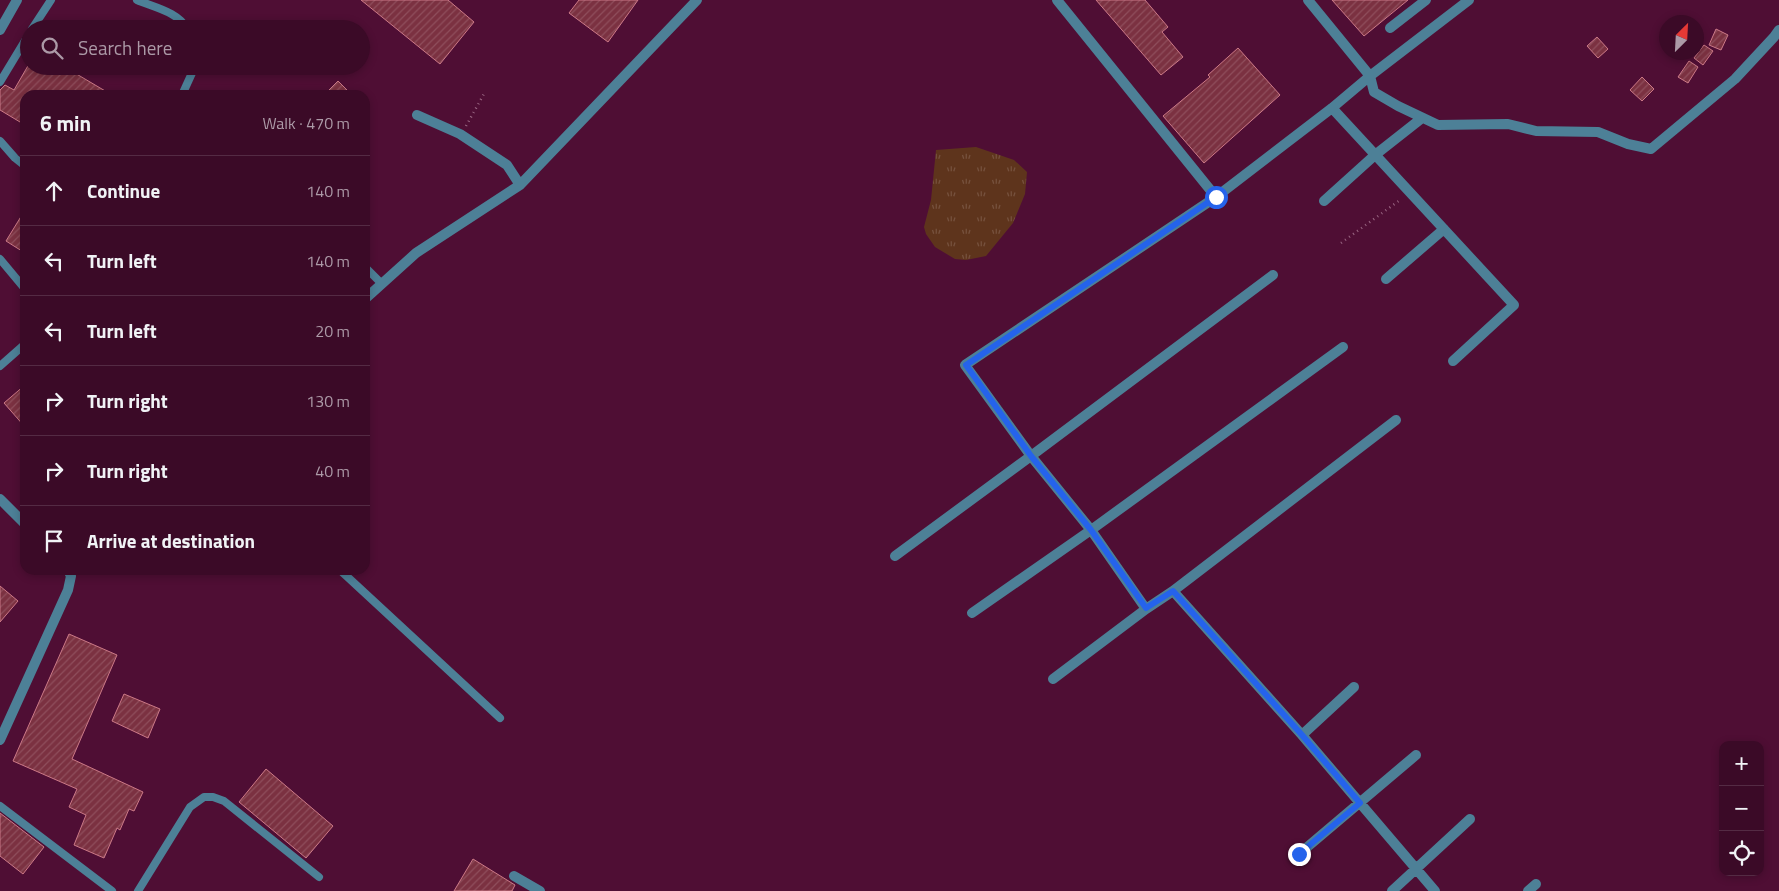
<!DOCTYPE html>
<html lang="en">
<head>
<meta charset="utf-8">
<style>
	:root { --surface:#3b0a27; --page:#42132f; --text:#f1f3f6; --muted:#ac9aa7; --line:#542b44 }
	body { margin:0; font-family:"Titillium Web",sans-serif; background:var(--page); color:var(--text) }
	.controls { position:absolute; right:15px; bottom:15px; display:grid; overflow:hidden; border-radius:10px; box-shadow:0 2px 8px #0003 }
	.controls button { width:45px; height:45px; display:grid; place-items:center; padding:0; border:0; border-bottom:1px solid var(--line); background:var(--surface); color:var(--text); font:25px sans-serif }
	.compass { position:absolute; left:1659px; top:15px; width:45px; height:45px; border-radius:50%; background:var(--surface); box-shadow:0 2px 8px #0003; rotate:24deg }
	.stop { position:absolute; width:15px; height:15px; margin:-11px; border:4px solid #2563eb; border-radius:50%; background:#fff }
	.stop.end { background:#2563eb; border-color:#fff; box-shadow:0 1px 5px #0008 }
	.list { margin:0; padding:0; list-style:none }
	h2 { display:flex; justify-content:space-between; align-items:center; height:65px; margin:0; padding:0 20px; font-size:21px }
	h2 small { font-size:16px; font-weight:400; color:var(--muted) }
	.list li { display:grid; grid-template-columns:32px 1fr auto; gap:15px; align-items:center; box-sizing:border-box; height:70px; padding:0 20px; border-top:1px solid var(--line) }
	.list b { display:block; font-size:19px; white-space:nowrap }
	.list em { font-size:16px; font-style:normal; color:var(--muted) }
	.icon { flex:none; width:28px; height:28px; fill:none; stroke:currentColor; stroke-width:2; stroke-linecap:round; stroke-linejoin:round }
	.map { position:relative; flex:none; width:1779px; height:891px; overflow:hidden }
	.search { position:absolute; background:var(--surface); box-shadow:0 2px 8px #0003; left:20px; top:20px; width:350px; height:55px; display:flex; align-items:center; gap:12px; box-sizing:border-box; padding:0 18px; border-radius:28px; color:var(--muted); font-size:19px }
	.panel { position:absolute; background:var(--surface); box-shadow:0 2px 8px #0003; left:20px; top:90px; width:350px; height:485px; border-radius:15px }
	.map>svg:first-child { display:block }
	.grass { fill:url(#grass-tufts) }
	.building { fill:url(#building-hatch); stroke:#cc7987 }
	.lines { fill:none; stroke-linecap:round; stroke-linejoin:round }
	.path { stroke:#9a6783; stroke-width:2.5; stroke-dasharray:1 4; stroke-linecap:butt }
	.service { stroke:#4d8097; stroke-width:8 }
	.minor { stroke:#4d8097; stroke-width:10 }
	.route { stroke:#2563eb; stroke-width:6 }
</style>
</head>
<body>
<div class="map">
<svg width="1779" height="891" viewBox="0 0 1779 891">
	<defs>
		<pattern id="grass-tufts" width="24" height="20" patternUnits="userSpaceOnUse" patternTransform="scale(1.25)"><rect width="24" height="20" fill="#5e341c"/><path d="M3 7l-1-3M5 7V3M7 7l1-3M15 17l-1-3M17 17v-4M19 17l1-3" fill="none" stroke="#76513d"/></pattern>
		<pattern id="building-hatch" width="6" height="6" patternUnits="userSpaceOnUse" patternTransform="scale(1.25)"><rect width="6" height="6" fill="#7b3141"/><path d="M-1 1l2-2M0 6l6-6M5 7l2-2" fill="none" stroke="#8f4e5c"/></pattern>
	</defs>
	<rect width="100%" height="100%" fill="#4f0e34"/>
	<path class="grass" d="M976,147L1014,160L1027,172L1025,194L1013,223L986,256L966,260L955,259L935,247L926,234L924,227L931,200L936,150Z"/>
	<path class="building" d="M361,0H448L474,22L440,64Z
		M579,0H638L608,42L569,13Z
		M1096,0H1145L1168,27L1162,32L1183,57L1161,75Z
		M1332,0H1408L1364,36Z
		M1716,29L1728,35L1721,50L1709,45Z
		M1597,37L1608,49L1598,58L1587,46Z
		M1704,45L1713,51L1703,65L1694,58Z
		M1238,48L1280,95L1204,163L1163,116L1210,77L1208,75Z
		M1689,61L1698,67L1688,83L1678,77Z
		M29,64V66H33L47,74L51,66H63L112,95H25V125L0,110V90L5,85L14,90Z
		M1642,77L1654,89L1642,101L1630,90Z
		M338,81L352,95H324Z
		M25,210V253L6,241Z
		M25,385V427L4,403Z
		M0,586L18,601L0,622Z
		M69,634L117,655L72,759L143,792L134,811L129,809L120,830L117,828L104,858L74,845L86,815L69,807L77,789L13,761Z
		M124,694L160,709L148,738L112,721Z
		M266,769L333,826L306,858L239,802Z
		M0,813L44,847L23,874L0,856Z
		M473,859L515,885L512,891H454Z"/>
	<g class="lines">
		<path class="path" d="M466,126L485,92
			M1341,243L1400,200"/>
		<path class="service" d="M137,0C153,7 179,12 187,29
			M32,29L51,0
			M0,82L29,34
			M182,95L192,73L193,66
			M0,141L15,158L25,166
			M0,259L25,289
			M365,267L382,284
			M0,366L25,344
			M340,570L500,718
			M0,806L112,891
			M138,891L190,807L204,797H213L224,801L319,877"/>
		<path class="minor" d="M1057,0L1216,197L1332,108L1370,76L1469,0
			M1308,0L1370,76L1374,92L1398,106L1438,125L1508,124L1536,131L1598,132L1628,144L1651,149L1735,79L1774,37L1779,30
			M1390,28L1426,0
			M0,30L17,0
			M1332,108L1514,305L1453,361
			M417,115L460,134L507,165L520,185
			M1324,201L1375,155L1422,118
			M1386,279L1444,229
			M365,299L416,253L520,185L697,0
			M0,499L25,524
			M895,556L1031,456L965,365L1216,197
			M1173,591L1396,420
			M1146,609L1091,530L1031,456L1273,275
			M972,613L1091,530L1343,347
			M1053,679L1146,609L1173,591L1302,735L1435,891
			M1302,735L1354,687
			M0,740L68,590L71,576L68,570
			M1299,854L1416,755
			M514,876L540,891
			M1392,891L1470,819
			M1528,891L1536,884"/>
	</g>
	<g class="lines">
		<path class="route" d="M1216,197L966,365L1031,456L1091,530L1146,608L1173,591L1302,735L1360,803L1299,854"/>
	</g>
</svg>
<div class="controls">
<button>+</button>
<button>−</button>
<button><svg class="icon" aria-label="locate" viewBox="0 0 24 24"><circle cx="12" cy="12" r="6"/><path d="M12 2v4M12 18v4M2 12h4M18 12h4"/></svg></button>
</div>
<svg class="compass" viewBox="-18 -18 36 36"><path d="M0-13l5 13h-10z" fill="#e53935"/><path d="M0 13l5-13h-10z" fill="#ac9aa7"/></svg>
<div class="stop" style="left:1216px;top:197px"></div>
<div class="stop end" style="left:1299px;top:854px"></div>
<div class="search"><svg class="icon" aria-label="search" viewBox="0 0 24 24"><circle cx="10" cy="10" r="6"/><path d="M15 15l6 6"/></svg>Search here</div>
<section class="panel">
<h2>6 min<small>Walk · 470 m</small></h2>
<ul class="list">
<li><svg class="icon" aria-label="ahead" viewBox="0 0 24 24"><path d="M12 20V5M6 11l6-6 6 6"/></svg><div><b>Continue</b></div><em>140 m</em></li>
<li><svg class="icon" aria-label="left" viewBox="0 0 24 24"><path d="M17 20v-9H6M10 6l-5 5 5 5"/></svg><div><b>Turn left</b></div><em>140 m</em></li>
<li><svg class="icon" aria-label="left" viewBox="0 0 24 24"><path d="M17 20v-9H6M10 6l-5 5 5 5"/></svg><div><b>Turn left</b></div><em>20 m</em></li>
<li><svg class="icon" aria-label="right" viewBox="0 0 24 24"><path d="M7 20v-9h11M14 6l5 5-5 5"/></svg><div><b>Turn right</b></div><em>130 m</em></li>
<li><svg class="icon" aria-label="right" viewBox="0 0 24 24"><path d="M7 20v-9h11M14 6l5 5-5 5"/></svg><div><b>Turn right</b></div><em>40 m</em></li>
<li><svg class="icon" aria-label="arrive" viewBox="0 0 24 24"><path d="M6 21V4h12l-3 4 3 4H6"/></svg><div><b>Arrive at destination</b></div></li>
</ul>
</section>
</div>
</body>
</html>
